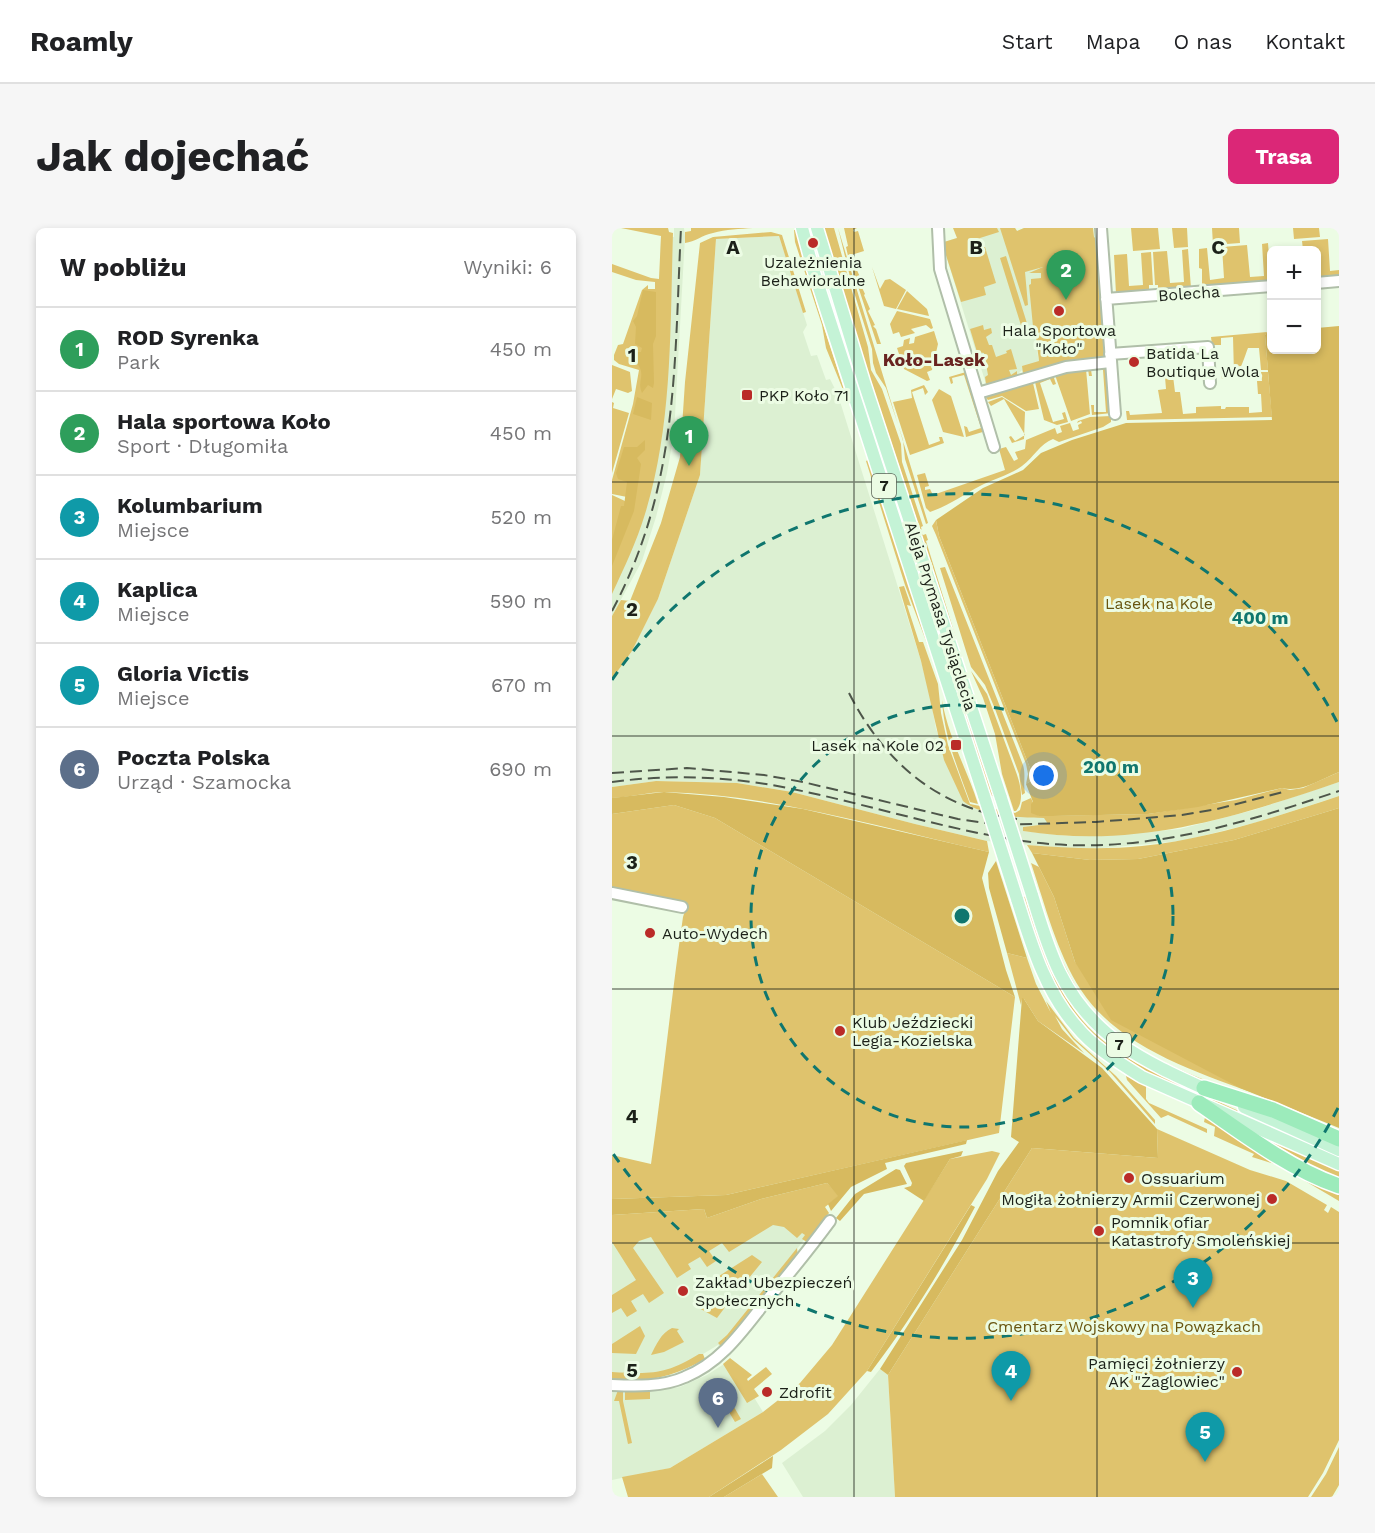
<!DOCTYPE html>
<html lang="pl">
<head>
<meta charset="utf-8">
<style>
	:root { --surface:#fff; --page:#f6f6f6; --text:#202124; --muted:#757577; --line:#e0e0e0; --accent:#db2777 }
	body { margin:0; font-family:"Work Sans",sans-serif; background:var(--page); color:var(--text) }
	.controls { position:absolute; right:18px; top:18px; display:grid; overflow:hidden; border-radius:9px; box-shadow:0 3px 9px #0003 }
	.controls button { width:54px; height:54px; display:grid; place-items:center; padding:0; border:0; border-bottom:2px solid var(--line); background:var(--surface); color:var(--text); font:30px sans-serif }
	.you { position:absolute; left:432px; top:548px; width:21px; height:21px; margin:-15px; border:4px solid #fff; border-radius:50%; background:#1a73e8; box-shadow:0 0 0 9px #1a73e833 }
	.badge { display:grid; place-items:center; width:39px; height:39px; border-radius:50%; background:var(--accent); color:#fff; font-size:20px; font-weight:700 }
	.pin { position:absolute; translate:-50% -50px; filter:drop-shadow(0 2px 3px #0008) }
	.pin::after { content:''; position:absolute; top:32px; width:21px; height:18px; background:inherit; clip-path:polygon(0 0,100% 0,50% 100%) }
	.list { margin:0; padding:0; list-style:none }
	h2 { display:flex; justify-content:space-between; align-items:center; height:78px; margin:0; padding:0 24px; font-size:26px }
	h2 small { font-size:20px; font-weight:400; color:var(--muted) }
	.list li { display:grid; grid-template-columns:39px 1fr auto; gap:18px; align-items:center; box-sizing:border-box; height:84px; padding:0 24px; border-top:2px solid var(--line) }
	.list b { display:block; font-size:22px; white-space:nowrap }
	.list p { margin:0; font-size:20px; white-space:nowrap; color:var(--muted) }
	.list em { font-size:20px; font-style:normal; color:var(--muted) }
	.map { position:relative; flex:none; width:727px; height:1269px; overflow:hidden; border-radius:9px }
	header { display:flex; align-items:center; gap:36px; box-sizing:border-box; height:84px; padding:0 30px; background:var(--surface); border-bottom:2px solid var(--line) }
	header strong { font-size:28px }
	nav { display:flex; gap:33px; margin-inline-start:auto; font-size:21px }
	.intro { display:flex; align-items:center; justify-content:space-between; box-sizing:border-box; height:144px; padding:0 36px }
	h1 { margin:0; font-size:42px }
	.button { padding:15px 27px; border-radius:9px; background:var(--accent); color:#fff; font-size:21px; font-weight:700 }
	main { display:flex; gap:36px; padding:0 36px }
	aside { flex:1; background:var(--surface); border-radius:9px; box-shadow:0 3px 9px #0003 }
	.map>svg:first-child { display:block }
	.built { fill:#dcf0d2 }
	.green { fill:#dfc36d }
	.forest { fill:#d7ba5f }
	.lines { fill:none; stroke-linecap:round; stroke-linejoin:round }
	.minor-casing { stroke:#b0bfa9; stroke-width:14 }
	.major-casing { stroke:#fff; stroke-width:15 }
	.highway-casing { stroke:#fff; stroke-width:18 }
	.minor { stroke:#fff; stroke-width:10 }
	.major { stroke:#c4f3d6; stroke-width:12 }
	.highway { stroke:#9cebbb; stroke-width:15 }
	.rail { stroke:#4e564a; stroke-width:2; stroke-dasharray:12 6; stroke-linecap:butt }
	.major-bridge-casing { stroke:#fff; stroke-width:15; stroke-linecap:butt }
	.major-bridge { stroke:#c4f3d6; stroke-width:12 }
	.grid { fill:none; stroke:#1c2119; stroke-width:1.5; stroke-opacity:0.55 }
	.ring { fill:none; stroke:#0f766e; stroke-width:3; stroke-dasharray:10 8 }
	.poi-dot { fill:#ba2b28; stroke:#ecfce4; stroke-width:2 }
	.labels { text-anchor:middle; stroke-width:6; stroke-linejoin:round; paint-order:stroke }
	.shield { fill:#ecfce4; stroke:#5a6356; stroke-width:1.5 }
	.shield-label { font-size:15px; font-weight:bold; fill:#1c2119 }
	.poi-label { font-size:16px; fill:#1c2119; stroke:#ecfce4; text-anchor:start }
	.street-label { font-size:16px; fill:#1c2119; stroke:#ecfce4 }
	.park-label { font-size:16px; fill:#69550f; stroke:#ecfce4 }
	.neighbourhood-label { font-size:18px; font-weight:bold; fill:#692420; stroke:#ecfce4 }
	.grid-label { font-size:20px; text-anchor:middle; font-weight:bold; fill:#1c2119; stroke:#ecfce4; stroke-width:6; stroke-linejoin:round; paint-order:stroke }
	.centre { fill:#0f766e; stroke:#ecfce4; stroke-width:3 }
	.ring-label { font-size:18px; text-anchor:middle; font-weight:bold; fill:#0f766e; stroke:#ecfce4; stroke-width:6; stroke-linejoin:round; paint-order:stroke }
</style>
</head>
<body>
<header>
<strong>Roamly</strong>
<nav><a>Start</a><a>Mapa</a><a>O nas</a><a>Kontakt</a></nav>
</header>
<div class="intro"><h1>Jak dojechać</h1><a class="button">Trasa</a></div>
<main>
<aside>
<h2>W pobliżu<small>Wyniki: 6</small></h2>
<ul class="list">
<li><span class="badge" style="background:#2e9e5b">1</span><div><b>ROD Syrenka</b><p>Park</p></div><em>450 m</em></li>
<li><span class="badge" style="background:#2e9e5b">2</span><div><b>Hala sportowa Koło</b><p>Sport · Długomiła</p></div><em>450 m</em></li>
<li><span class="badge" style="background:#0f9aa8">3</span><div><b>Kolumbarium</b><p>Miejsce</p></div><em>520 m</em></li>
<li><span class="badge" style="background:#0f9aa8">4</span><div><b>Kaplica</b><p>Miejsce</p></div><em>590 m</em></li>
<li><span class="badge" style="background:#0f9aa8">5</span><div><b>Gloria Victis</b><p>Miejsce</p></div><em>670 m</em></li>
<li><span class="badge" style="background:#5c6f8a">6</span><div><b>Poczta Polska</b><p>Urząd · Szamocka</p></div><em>690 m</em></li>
</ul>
</aside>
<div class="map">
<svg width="727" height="1269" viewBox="0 0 727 1269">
	<rect width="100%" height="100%" fill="#ecfce4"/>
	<path class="built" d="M62,0H72L73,9L62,205L55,245L44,289L30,333L0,388V346L44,158L49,8L62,9Z
		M377,0H403L405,3L412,0H450L453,39L429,43V50L419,52L426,129L429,140L411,145L410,142L405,147L374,156L332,21V14Z
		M167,8L195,97L191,104L199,128L205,127L214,152L218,151L226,167L309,433L318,467L324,501L356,577L388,586L436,590V597L411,599V603L455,608H491L568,601L642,582L727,554V568L646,594L570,613L491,620H452L375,613L303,596L180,564L125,555L44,553L0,559V451L20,423L46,371L88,247L104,11Z
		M200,958L195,1014L192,1012L108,1119L106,1117L91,1126V1128L54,1146L0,1148V987L34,986L95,990Z
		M112,1136L140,1166L151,1184L58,1240L0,1252V1164L28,1165L68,1159L95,1147Z
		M268,1141L276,1147L283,1269H191L170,1235L213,1203L239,1177Z"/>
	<path class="green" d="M9,0H56L57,4L61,5C58,98 61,196 33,286C25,313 12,340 0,366V267L13,273L15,269L0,266V252L21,176L27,142L7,136L2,132V127L6,117L11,116L30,62L36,57V61H43V54L24,52L0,44V36L39,50L47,51L49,8Z
		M79,0H141C128,1 114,1 101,5C90,7 83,14 73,15V4L79,3Z
		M212,0H222L256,119L259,142L270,161L289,216L290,234L311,298L309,299L311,307L314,306L316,312L314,313L348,423L223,44Z
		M226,0L316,295L314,296L293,231L291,212L274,160L264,145L261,135L260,121L241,61Z
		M232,0H245L241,2L242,4L246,3L252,23L236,28L234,19L236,18Z
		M341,0H385L387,4L368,10L371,19H373L384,55L372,59L374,67L349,74L332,21V14L345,10Z
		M388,0H403L405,3L412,0H481L482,9L486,12L493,128L454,133L411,145L410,138L427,133L424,109H422L417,57L419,56V51L429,50V45H417L431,39L413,44L416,77L413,78Z
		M519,0H546L548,21L521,23Z
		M560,0H575L576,19L562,20Z
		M600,0H627L628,15L601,17Z
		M681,0H707L708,9L682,11Z
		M182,2H184L205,78L236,174L214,120L210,97L183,14Z
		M159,4L170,7L194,84L191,85L167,8L104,11L88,247L46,371L20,423L0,451V388L9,372L18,373L49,295L68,229L73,154L88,15L101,9Z
		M716,11L718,43L727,42V49L705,51L704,22H691L690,13Z
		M656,15L659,54L590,59V41L587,40V21L595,20L598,52L612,50L610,19L635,17L638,49L652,48L650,16Z
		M576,21L579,60L546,63V57H543L541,24L555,23L558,55L572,54L570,22Z
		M539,24L541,57H537V64L504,66L502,27L515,26L517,58L531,57L529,25Z
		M394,28L418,105L412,107L388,30Z
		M240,31L248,49L246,51L253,66L252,67L258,81L256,83L263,97L261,98L264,101L269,116H265L238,34Z
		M260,39L268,61L273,52L278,51L294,62L284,81L272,78Z
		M295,63L315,81L317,88L285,81Z
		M285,83L318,91L321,100L319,101L314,97L299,101L303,105L289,109L287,104L281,106L278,96Z
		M371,97L372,102L379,100L380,105L374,109L377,117H380L384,129L395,125L394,123L399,121L405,141L397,142L399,147L405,143V147L374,156L373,149L376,147L372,125L365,124L358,101Z
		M322,103L326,116L320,142L315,144L318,152L315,153L292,141L285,120L291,118L292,112L298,110L297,116L302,115L303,109Z
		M655,104L653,107L656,142H649L647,120H636C630,135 628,151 610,151L608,141L610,147L622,146L621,109L609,110V117H600L599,109Z
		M0,137L18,144L20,163L16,165L4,161L0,171Z
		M493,139L495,141L500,185L480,187L479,177H482V184H494L491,142H479L480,148H477L476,141Z
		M474,141L478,186L459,193L443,147Z
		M354,144L374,203L354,209L352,198L355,199L357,204L369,200L352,147L340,150L341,155L339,156L337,149Z
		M649,144H656L660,189L515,192L514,183H517L518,187L550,185L546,162L554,161L553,149L561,148L563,164H568L571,186L584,185V179L609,178V181H613L614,179H637V185L650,184L649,166H646L645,153H650Z
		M441,147L444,156L441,157L438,151L428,155L441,194L452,191L450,185L453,184L456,194L445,197L432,192L423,154L421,155L427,181L414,183L390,168L376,172L374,170L376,167Z
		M312,157L316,164L313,167L311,160L300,164L317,217L328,213L327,209H330L332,215L298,227L281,174L300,170L299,162Z
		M327,161L339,168L352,209L331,204L320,172Z
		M390,169L413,184L412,211L400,215L397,209L399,208L403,213L413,207L392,171L379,178L376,174Z
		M0,174L2,175L1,180L17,185L0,245Z
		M499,188V194L491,199L447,214L441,211C428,216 422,229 410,238C398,247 381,251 368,258C351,267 336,278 318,284L314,280L305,247L313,245L317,258L313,259V262L318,261L321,267L393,242L387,221L394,219L402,233L406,231L403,224L413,221L414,212L443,200L445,206L450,204L448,198L458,195L461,203L467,201L466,197L470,195L469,193L465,195L466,193L478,189Z
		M256,232L329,453L293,357L254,233Z
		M324,292L327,308L418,540L422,546V551L414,556L416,546L414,536L324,307L320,298Z
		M333,339L411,537C414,547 411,555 413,565L410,567L407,546L383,481L373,457L359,439L328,340Z
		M292,358L299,378L295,377L307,414H311L326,456L329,485L336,517L358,576L403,585L408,582L410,574L419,570L427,588L536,586L624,572L670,560L678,562L691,560L727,544V554C621,590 524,621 411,603V599L436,596L432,590C410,590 368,588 351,573L332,532L309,433L287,359Z
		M359,443L375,466L404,544C408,555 413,573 404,583H402L390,546L383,506L371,470Z
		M342,446L381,568H379L340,447Z
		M330,472C336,509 355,541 366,576L358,574C346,541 332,508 330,472Z
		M44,553L125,555L180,564L303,596L375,613L377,624C271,600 164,567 54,564C37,564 18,569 0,570V559Z
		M727,568V580L622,612L526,631L478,632L420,625L415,617C454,620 492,622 530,618C598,611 663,589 727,568Z
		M62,577L103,590L403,769L387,905L114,967L0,971V927L39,936C51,854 59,771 71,689L75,676L0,660V586Z
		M419,635L427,639L442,669L463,734L647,867C586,845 506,819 469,762C445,725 433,677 419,635Z
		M414,668C428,712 440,756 470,792C501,829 547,846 589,866C635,887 681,907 727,927V930C687,912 647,894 606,876C551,852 492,830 456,778C434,745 424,706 412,669Z
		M446,724C456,744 466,766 481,783C524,831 597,853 655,876C590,853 509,830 469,770C460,755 452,740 446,724Z
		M395,725L415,730L424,756L439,785L434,773L462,810L504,848L543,892V896L498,844L461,811L443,788L450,801L472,825L426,793L412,771H410L409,777Z
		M514,848L534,857V871L537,875L595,901V905L556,887L549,890L515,852Z
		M590,885L727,964V973L666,937L640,929L642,926L602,908L603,899L592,894L593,889L589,887Z
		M627,897L727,943V952L709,946Z
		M545,901L638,942L674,953L715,977L712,982L716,985L719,979L727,984V1212L711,1245L696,1269H283L276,1147L420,920L546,930Z
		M380,923L388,925L375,951L255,1143L216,1186L169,1222L97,1269H16L10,1249L58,1240L151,1184L188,1155L220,1117L338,931Z
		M215,955L227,968L213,979L217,985L195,1014L190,1011L193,1007L190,1005L185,1010L172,999L161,997L117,1024L110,1015L97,1023L104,1033L95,1039L88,1029L76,1036L79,1041L65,1050L39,1009L27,1013L21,1020L52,1065L37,1075L31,1066L19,1073L25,1083L15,1089L9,1080L0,1085V1067L24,1052L0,1014V987L92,981L95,990L149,971Z
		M185,1020L186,1028L111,1120L106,1115L115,1107Z
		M140,1027L150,1034L132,1056L114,1057L107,1048Z
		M120,1070L105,1090L85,1079L103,1073Z
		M28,1098L33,1108L24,1126L0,1125V1116Z
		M60,1100L67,1101L65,1103L72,1114L52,1124L39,1127C44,1117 49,1105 60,1100Z
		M87,1126H91L93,1131C66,1147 31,1157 0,1151V1144C39,1146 53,1147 87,1126Z
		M118,1130L140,1147L135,1151L136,1153L154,1139L160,1146L142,1161L147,1168L135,1175L111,1136Z
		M6,1162L11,1163V1173L20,1215L16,1216L7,1173H2Z
		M13,1162H38V1171L13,1172Z
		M112,1162L129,1191L123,1194L106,1166Z
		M727,1219V1257L720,1269H699L714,1246Z
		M150,1246L166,1269H112Z"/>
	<path class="forest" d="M31,62L44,64V108L41,116L42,155L41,160L36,157L30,165C24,152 36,147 23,133L24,124H29L30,120L23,116L24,99L21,93L25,88Z
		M727,98V544C709,551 689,565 670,560L586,579L536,586L441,588H427L419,585V576L421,574L414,556L422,551V546L418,540L327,308L324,292L371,260L411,242L429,225L460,212L514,195L660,192L653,107L655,104H659L660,122H704L705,100Z
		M25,169L40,175L39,192L21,186Z
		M33,212V222L25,230L29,236L22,283L0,338V312L9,278H12L15,254L6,251L4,245L12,219H25Z
		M52,564L112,569L191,581L377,624L370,650L394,742L403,769L103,590L62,577L0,586V570Z
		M727,580V900L628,860L499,792L463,734L442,669L420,625L478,632L526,631L622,612Z
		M384,633L415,730L395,725L377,660L376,645Z
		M410,770L412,771L426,793L490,840L545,901L546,930L420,920L276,1147L268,1141L350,1012L386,943L407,914L399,909Z
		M355,912L354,916L273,935L275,941L239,959L219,983L216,976L226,968L215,955L149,971L95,990L92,981L0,987V971L114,967Z
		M351,923L349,928L338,931L312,973L292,960L299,958L300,955L292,938L294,935Z
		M284,941L288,942L295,956L252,966L228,993L224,990L243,966Z
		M359,977L363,979C333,1036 298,1093 259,1144L255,1143Z
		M161,1228L160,1240L112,1269H97Z"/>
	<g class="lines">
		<defs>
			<path id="minor" d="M326,0L328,41L382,219
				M489,0L503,186
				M704,55L727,53
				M494,71L660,58
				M498,126L596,119L598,155
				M366,165L454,139L498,134
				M0,665L70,679
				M0,1157C23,1158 51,1159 73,1149C110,1134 131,1102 155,1072C177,1046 198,1020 218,993"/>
			<path id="major" d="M190,0L201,41L372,568
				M205,0L252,154L389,570
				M420,667C428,693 436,721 448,745C481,812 536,835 600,864
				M405,671C419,715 433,764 465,799C482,820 508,835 530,849L727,936
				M632,879L727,922"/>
			<path id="highway" d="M592,860L661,882L727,911
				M587,875C630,905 678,941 727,958"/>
		</defs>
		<use href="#minor" class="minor-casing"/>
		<use href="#major" class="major-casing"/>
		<use href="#highway" class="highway-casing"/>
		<use href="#minor" class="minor"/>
		<use href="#major" class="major"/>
		<use href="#highway" class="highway"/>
		<path class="rail" d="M0,383C67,257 62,138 69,0
			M237,465C272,534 326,581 405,591
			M0,545L75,540L152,547L191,554L346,591L387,597L484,594L570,587L605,581L675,563
			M0,554C51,547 103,548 154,556C241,571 324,600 411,613C523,629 623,598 727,563"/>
		<defs>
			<path id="major-bridge" d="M372,568L405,671
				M389,570L420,667"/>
		</defs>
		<use href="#major-bridge" class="major-bridge-casing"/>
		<use href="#major-bridge" class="major-bridge"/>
	</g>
	<path class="grid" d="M242,0V1269M485,0V1269M0,254H727M0,508H727M0,761H727M0,1015H727"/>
	<g class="ring">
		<circle cx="350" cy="688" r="211"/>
		<path d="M726 880A422 422 0 0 1 0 924M0 452A422 422 0 0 1 726 496"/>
	</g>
	<g class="poi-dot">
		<circle cx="201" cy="15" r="6"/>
		<circle cx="447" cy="83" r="6"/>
		<circle cx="522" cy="134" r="6"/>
		<rect x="129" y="161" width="12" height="12" rx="3"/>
		<rect x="338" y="511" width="12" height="12" rx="3"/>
		<circle cx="38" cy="705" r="6"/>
		<circle cx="228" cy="803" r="6"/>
		<circle cx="517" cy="950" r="6"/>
		<circle cx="660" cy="971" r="6"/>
		<circle cx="487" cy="1003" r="6"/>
		<circle cx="71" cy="1063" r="6"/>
		<circle cx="625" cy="1144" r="6"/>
		<circle cx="155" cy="1164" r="6"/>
	</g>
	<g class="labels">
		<g class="shield">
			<rect x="260" y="246" width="24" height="24" rx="4.5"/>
			<rect x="495" y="805" width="24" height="24" rx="4.5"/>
		</g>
		<g class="shield-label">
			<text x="272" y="263">7</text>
			<text x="507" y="822">7</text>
		</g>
		<g class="poi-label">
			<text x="201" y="40" text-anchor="middle">Uzależnienia<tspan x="201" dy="18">Behawioralne</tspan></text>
			<text x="447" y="108" text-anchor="middle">Hala Sportowa<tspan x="447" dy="18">"Koło"</tspan></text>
			<text x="534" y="131">Batida La<tspan x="534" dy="18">Boutique Wola</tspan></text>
			<text x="147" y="173">PKP Koło 71</text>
			<text x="332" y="523" text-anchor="end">Lasek na Kole 02</text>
			<text x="50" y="711">Auto-Wydech</text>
			<text x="240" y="800">Klub Jeździecki<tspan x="240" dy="18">Legia-Kozielska</tspan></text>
			<text x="529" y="956">Ossuarium</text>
			<text x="648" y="977" text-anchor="end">Mogiła żołnierzy Armii Czerwonej</text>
			<text x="499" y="1000">Pomnik ofiar<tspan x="499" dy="18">Katastrofy Smoleńskiej</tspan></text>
			<text x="83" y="1060">Zakład Ubezpieczeń<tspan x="83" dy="18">Społecznych</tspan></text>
			<text x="613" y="1141" text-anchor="end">Pamięci żołnierzy<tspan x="613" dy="18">AK "Żaglowiec"</tspan></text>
			<text x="167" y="1170">Zdrofit</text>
		</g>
		<g class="street-label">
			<text transform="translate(577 65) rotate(-4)" y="6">Bolecha</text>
			<text transform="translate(329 388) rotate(72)" y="6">Aleja Prymasa Tysiąclecia</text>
		</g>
		<g class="park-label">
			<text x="547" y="381">Lasek na Kole</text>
			<text x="512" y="1104">Cmentarz Wojskowy na Powązkach</text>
		</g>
		<g class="neighbourhood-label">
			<text x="322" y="138">Koło-Lasek</text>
		</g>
	</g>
	<g class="grid-label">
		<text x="121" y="26">A</text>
		<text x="364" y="26">B</text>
		<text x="606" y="26">C</text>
		<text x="20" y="134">1</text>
		<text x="20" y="388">2</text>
		<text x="20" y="641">3</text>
		<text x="20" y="895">4</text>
		<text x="20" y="1149">5</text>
	</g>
	<circle cx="350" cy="688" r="9" class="centre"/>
	<g class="ring-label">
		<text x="648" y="396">400 m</text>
		<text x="499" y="545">200 m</text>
	</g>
</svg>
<div class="controls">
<button>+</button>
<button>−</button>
</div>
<div class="you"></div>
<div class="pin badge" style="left:77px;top:238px;background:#2e9e5b">1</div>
<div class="pin badge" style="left:454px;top:72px;background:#2e9e5b">2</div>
<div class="pin badge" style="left:581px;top:1080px;background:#0f9aa8">3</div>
<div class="pin badge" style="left:399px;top:1173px;background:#0f9aa8">4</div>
<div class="pin badge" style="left:593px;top:1234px;background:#0f9aa8">5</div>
<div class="pin badge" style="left:106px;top:1200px;background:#5c6f8a">6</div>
</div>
</main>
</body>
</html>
